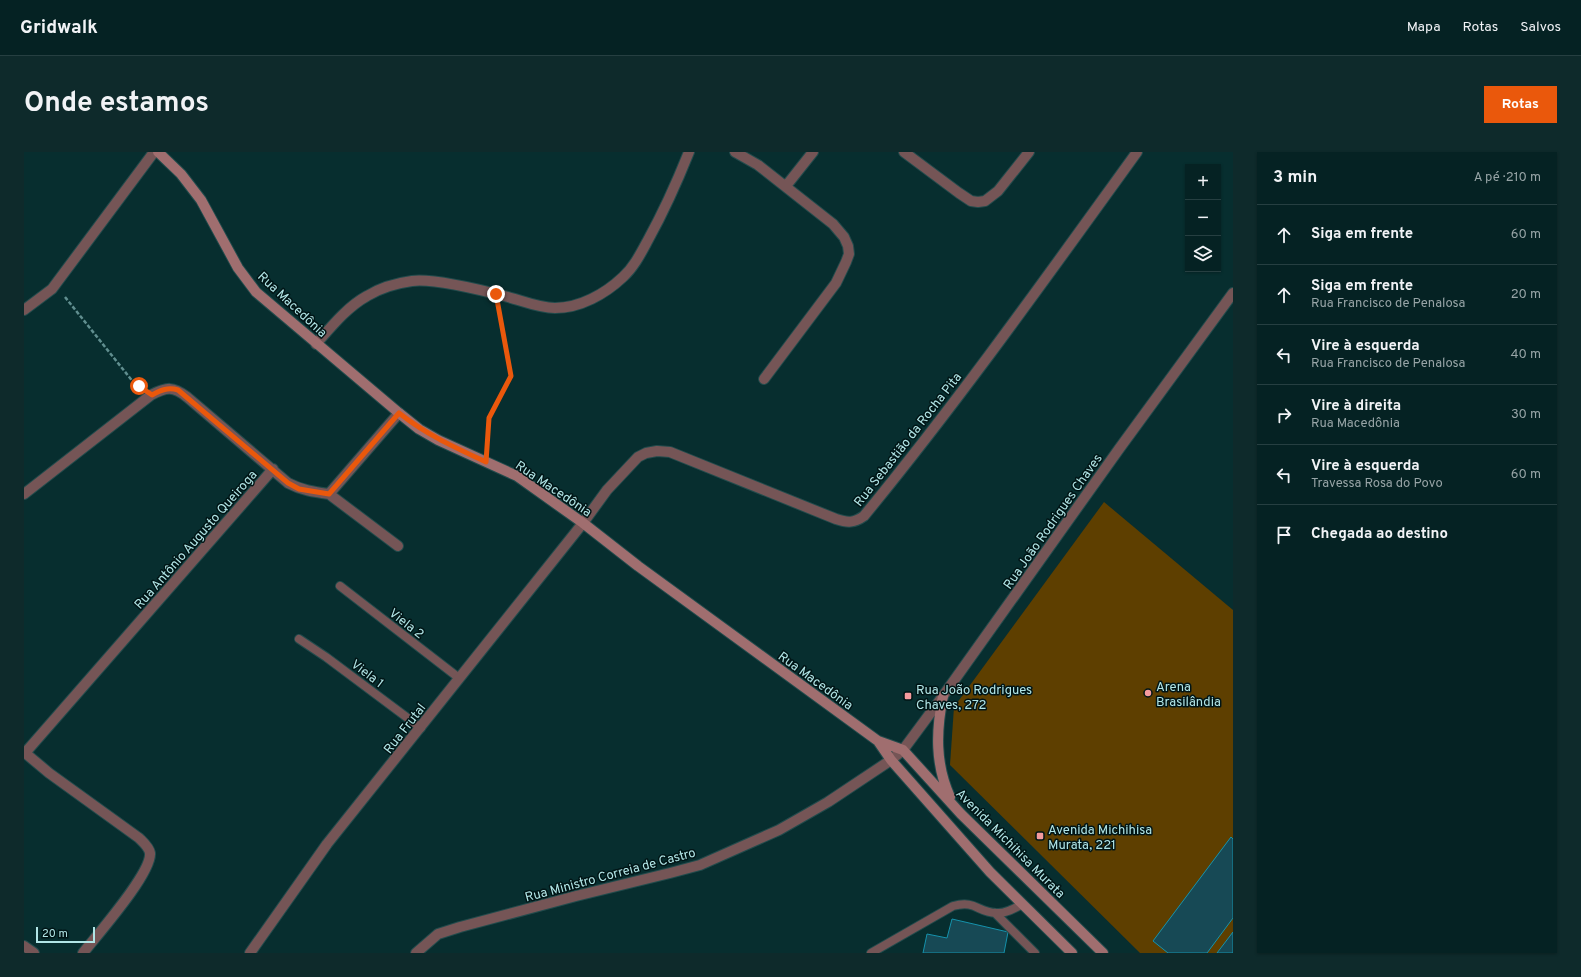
<!DOCTYPE html>
<html lang="pt">
<head>
<meta charset="utf-8">
<style>
	:root { --surface:#052223; --page:#0e2a2b; --text:#f1f3f6; --muted:#97a4a6; --line:#263f41; --accent:#ea580c }
	body { margin:0; font-family:Overpass,sans-serif; background:var(--page); color:var(--text) }
	.controls { position:absolute; right:12px; top:12px; display:grid; overflow:hidden; border-radius:0px; box-shadow:0 1px 3px #0004 }
	.controls button { width:36px; height:36px; display:grid; place-items:center; padding:0; border:0; border-bottom:1px solid var(--line); background:var(--surface); color:var(--text); font:20px sans-serif }
	.scale { position:absolute; left:12px; bottom:10px; width:59px; box-sizing:border-box; padding-left:4px; border:2px solid #b1e5e6; border-top:0; font-size:11px; line-height:14px; white-space:nowrap; color:#b1e5e6; -webkit-text-stroke:3px #001516; paint-order:stroke }
	.stop { position:absolute; width:12px; height:12px; margin:-9px; border:3px solid #ea580c; border-radius:50%; background:#fff }
	.stop.end { background:#ea580c; border-color:#fff; box-shadow:0 1px 4px #0008 }
	.list { margin:0; padding:0; list-style:none }
	h2 { display:flex; justify-content:space-between; align-items:center; height:52px; margin:0; padding:0 16px; font-size:17px }
	h2 small { font-size:13px; font-weight:400; color:var(--muted) }
	.list li { display:grid; grid-template-columns:26px 1fr auto; gap:12px; align-items:center; box-sizing:border-box; height:60px; padding:0 16px; border-top:1px solid var(--line) }
	.list b { display:block; font-size:15px; white-space:nowrap }
	.list p { margin:0; font-size:13px; white-space:nowrap; color:var(--muted) }
	.list em { font-size:13px; font-style:normal; color:var(--muted) }
	.icon { flex:none; width:22px; height:22px; fill:none; stroke:currentColor; stroke-width:2; stroke-linecap:round; stroke-linejoin:round }
	.map { position:relative; flex:none; width:1209px; height:801px; overflow:hidden; border-radius:0px }
	header { display:flex; align-items:center; gap:24px; box-sizing:border-box; height:56px; padding:0 20px; background:var(--surface); border-bottom:1px solid var(--line) }
	header strong { font-size:19px }
	nav { display:flex; gap:22px; margin-inline-start:auto; font-size:14px }
	.intro { display:flex; align-items:center; justify-content:space-between; box-sizing:border-box; height:96px; padding:0 24px }
	h1 { margin:0; font-size:28px }
	.button { padding:10px 18px; border-radius:0px; background:var(--accent); color:#fff; font-size:14px; font-weight:700 }
	main { display:flex; gap:24px; padding:0 24px }
	aside { flex:1; background:var(--surface); border-radius:0px; box-shadow:0 1px 3px #0004 }
	.map>svg:first-child { display:block }
	.pitch { fill:#5e3f00 }
	.building { fill:#174955; stroke:#1592ac }
	.lines { fill:none; stroke-linecap:round; stroke-linejoin:round }
	.lane-casing { stroke:#224b4c; stroke-width:10 }
	.street-casing { stroke:#224b4c; stroke-width:12 }
	.secondary-casing { stroke:#224b4c; stroke-width:12 }
	.path { stroke:#608e8f; stroke-width:2.5; stroke-dasharray:4 2; stroke-linecap:butt }
	.lane { stroke:#755556; stroke-width:8 }
	.street { stroke:#755556; stroke-width:10 }
	.secondary { stroke:#a06e6f; stroke-width:10 }
	.route { stroke:#ea580c; stroke-width:5 }
	.poi-dot { fill:#f59b9e; stroke:#001516; stroke-width:1.5 }
	.labels { text-anchor:middle; stroke-width:3; stroke-linejoin:round; paint-order:stroke }
	.street-label { font-size:13px; fill:#b1e5e6; stroke:#001516 }
	.poi-label { font-size:13px; fill:#b1e5e6; stroke:#001516; text-anchor:start }
</style>
</head>
<body>
<header>
<strong>Gridwalk</strong>
<nav><a>Mapa</a><a>Rotas</a><a>Salvos</a></nav>
</header>
<div class="intro"><h1>Onde estamos</h1><a class="button">Rotas</a></div>
<main>
<div class="map">
<svg width="1209" height="801" viewBox="0 0 1209 801">
	<rect width="100%" height="100%" fill="#072e2f"/>
	<path class="pitch" d="M1080,350L1209,458V801H1116L926,613L930,555Z"/>
	<path class="building" d="M1207,685L1209,687V766L1183,801H1144L1129,789Z
		M928,767L984,780L980,801H899L903,782L923,786Z
		M1209,780V801H1193Z"/>
	<g class="lines">
		<defs>
			<path id="lane" d="M316,434L435,526
				M275,487L302,505L397,576
				M971,761L1011,801
				M847,801L929,754C952,748 953,760 972,761C981,762 990,757 998,752"/>
			<path id="street" d="M711,0L734,13L809,72L820,85L824,94L825,102L822,110L812,131L740,227
				M880,0L935,41L947,49L954,50L961,49L974,39L1005,0
				M762,34L789,0
				M0,158L28,137L130,0
				M292,192C307,175 323,155 343,144C356,136 373,131 388,129C410,126 461,139 484,145C499,149 515,156 531,156C556,156 581,142 599,125C610,115 617,101 624,88C640,59 653,30 665,0
				M0,342L127,243C143,235 149,234 163,245L264,331C277,338 290,340 305,342L375,261
				M305,342L374,394
				M0,600L25,621L115,686C119,690 125,695 126,701C128,721 73,783 59,801
				M1,601L249,317
				M0,794L10,801
				M226,801L303,692L559,371L583,338L614,305L622,301L633,299L646,300L812,367C824,371 830,371 840,364C936,247 1024,123 1113,0
				M392,801L414,782L436,775L552,744L646,721L676,713L755,678L804,650L867,608L879,598L919,544L1095,297L1209,141"/>
			<path id="secondary" d="M134,0L157,22L177,48L214,116L232,140L375,261L395,277L414,288L493,324L559,371L614,414L854,589L879,598L937,662L1079,801
				M919,544C912,579 911,612 926,645
				M854,589L867,608L966,720L1048,801"/>
		</defs>
		<use href="#lane" class="lane-casing"/>
		<use href="#street" class="street-casing"/>
		<use href="#secondary" class="secondary-casing"/>
		<path class="path" d="M41,145L110,231L116,235
			M463,295L465,266L487,224L475,157"/>
		<use href="#lane" class="lane"/>
		<use href="#street" class="street"/>
		<use href="#secondary" class="secondary"/>
	</g>
	<g class="lines">
		<path class="route" d="M115,234L128,243C137,238 144,235 154,238L264,331L275,337L305,342L375,261C403,283 430,295 462,310L465,266L487,224L472,142"/>
	</g>
	<g class="poi-dot">
		<circle cx="1124" cy="541" r="4"/>
		<rect x="880" y="540" width="8" height="8" rx="2"/>
		<rect x="1012" y="680" width="8" height="8" rx="2"/>
	</g>
	<g class="labels">
		<g class="street-label">
			<text transform="translate(269 152) rotate(43)" y="5">Rua Macedônia</text>
			<text transform="translate(883 287) rotate(-52)" y="5">Rua Sebastião da Rocha Pita</text>
			<text transform="translate(530 336) rotate(34)" y="5">Rua Macedônia</text>
			<text transform="translate(1028 369) rotate(-55)" y="5">Rua João Rodrigues Chaves</text>
			<text transform="translate(171 387) rotate(-49)" y="5">Rua Antônio Augusto Queiroga</text>
			<text transform="translate(383 471) rotate(38)" y="5">Viela 2</text>
			<text transform="translate(344 521) rotate(37)" y="5">Viela 1</text>
			<text transform="translate(792 528) rotate(36)" y="5">Rua Macedônia</text>
			<text transform="translate(380 576) rotate(-52)" y="5">Rua Frutal</text>
			<text transform="translate(987 691) rotate(45)" y="5">Avenida Michihisa Murata</text>
			<text transform="translate(586 722) rotate(-15)" y="5">Rua Ministro Correia de Castro</text>
		</g>
		<g class="poi-label">
			<text x="1132" y="539">Arena<tspan x="1132" dy="15">Brasilândia</tspan></text>
			<text x="892" y="542">Rua João Rodrigues<tspan x="892" dy="15">Chaves, 272</tspan></text>
			<text x="1024" y="682">Avenida Michihisa<tspan x="1024" dy="15">Murata, 221</tspan></text>
		</g>
	</g>
</svg>
<div class="controls">
<button>+</button>
<button>−</button>
<button><svg class="icon" aria-label="layers" viewBox="0 0 24 24"><path d="M12 4l9 5-9 5-9-5zM3 14l9 5 9-5"/></svg></button>
</div>
<div class="scale">20 m</div>
<div class="stop" style="left:115px;top:234px"></div>
<div class="stop end" style="left:472px;top:142px"></div>
</div>
<aside>
<h2>3 min<small>A pé · 210 m</small></h2>
<ul class="list">
<li><svg class="icon" aria-label="ahead" viewBox="0 0 24 24"><path d="M12 20V5M6 11l6-6 6 6"/></svg><div><b>Siga em frente</b></div><em>60 m</em></li>
<li><svg class="icon" aria-label="ahead" viewBox="0 0 24 24"><path d="M12 20V5M6 11l6-6 6 6"/></svg><div><b>Siga em frente</b><p>Rua Francisco de Penalosa</p></div><em>20 m</em></li>
<li><svg class="icon" aria-label="left" viewBox="0 0 24 24"><path d="M17 20v-9H6M10 6l-5 5 5 5"/></svg><div><b>Vire à esquerda</b><p>Rua Francisco de Penalosa</p></div><em>40 m</em></li>
<li><svg class="icon" aria-label="right" viewBox="0 0 24 24"><path d="M7 20v-9h11M14 6l5 5-5 5"/></svg><div><b>Vire à direita</b><p>Rua Macedônia</p></div><em>30 m</em></li>
<li><svg class="icon" aria-label="left" viewBox="0 0 24 24"><path d="M17 20v-9H6M10 6l-5 5 5 5"/></svg><div><b>Vire à esquerda</b><p>Travessa Rosa do Povo</p></div><em>60 m</em></li>
<li><svg class="icon" aria-label="arrive" viewBox="0 0 24 24"><path d="M6 21V4h12l-3 4 3 4H6"/></svg><div><b>Chegada ao destino</b></div></li>
</ul>
</aside>
</main>
</body>
</html>
